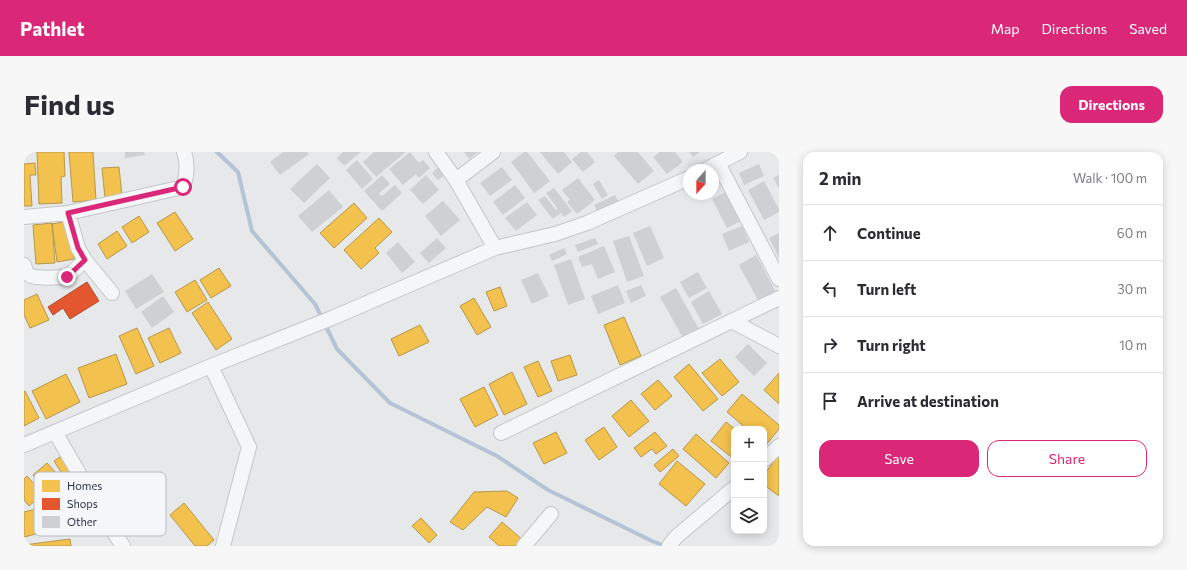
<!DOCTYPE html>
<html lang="en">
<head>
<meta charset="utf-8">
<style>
	:root { --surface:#fff; --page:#f7f7f7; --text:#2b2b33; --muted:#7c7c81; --line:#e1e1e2; --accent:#db2777 }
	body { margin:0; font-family:Commissioner,sans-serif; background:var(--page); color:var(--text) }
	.controls { position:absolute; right:12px; bottom:12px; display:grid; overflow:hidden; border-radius:8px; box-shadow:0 2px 10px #0003 }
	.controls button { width:36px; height:36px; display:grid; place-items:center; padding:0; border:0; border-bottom:1px solid var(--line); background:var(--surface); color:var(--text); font:20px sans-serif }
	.compass { position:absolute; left:659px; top:12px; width:36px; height:36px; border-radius:50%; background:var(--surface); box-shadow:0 2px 10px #0003; rotate:201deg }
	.stop { position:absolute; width:12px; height:12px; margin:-9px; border:3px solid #db2777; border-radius:50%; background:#fff }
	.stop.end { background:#db2777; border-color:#fff; box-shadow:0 1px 4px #0008 }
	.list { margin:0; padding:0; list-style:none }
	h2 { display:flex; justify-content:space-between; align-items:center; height:52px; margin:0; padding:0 16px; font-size:17px }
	h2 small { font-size:13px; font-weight:400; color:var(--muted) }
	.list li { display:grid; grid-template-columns:26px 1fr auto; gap:12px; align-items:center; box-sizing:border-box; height:56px; padding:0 16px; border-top:1px solid var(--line) }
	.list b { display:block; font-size:15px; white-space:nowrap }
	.list em { font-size:13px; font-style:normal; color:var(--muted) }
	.actions { display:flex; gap:8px; padding:12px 16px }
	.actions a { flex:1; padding:9px 0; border:1px solid var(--accent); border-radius:12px; text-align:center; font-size:14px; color:var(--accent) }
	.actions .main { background:var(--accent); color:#fff }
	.icon { flex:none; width:22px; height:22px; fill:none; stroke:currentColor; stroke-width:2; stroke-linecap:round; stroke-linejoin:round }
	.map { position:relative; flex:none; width:755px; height:394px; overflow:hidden; border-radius:12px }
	header { display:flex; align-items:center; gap:24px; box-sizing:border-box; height:56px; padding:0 20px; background:var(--accent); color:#fff }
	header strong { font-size:19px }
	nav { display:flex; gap:22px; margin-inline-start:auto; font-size:14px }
	.intro { display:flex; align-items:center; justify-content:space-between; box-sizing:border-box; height:96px; padding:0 24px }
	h1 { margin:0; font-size:28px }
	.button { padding:10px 18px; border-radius:12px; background:var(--accent); color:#fff; font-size:14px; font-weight:700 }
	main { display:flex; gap:24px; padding:0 24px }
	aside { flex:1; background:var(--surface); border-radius:12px; box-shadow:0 2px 10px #0003 }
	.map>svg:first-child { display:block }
	.homes { fill:#f2c14e; stroke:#b6974b }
	.shops { fill:#e4572e; stroke:#ac4c35 }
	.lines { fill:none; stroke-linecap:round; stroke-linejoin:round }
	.stream { stroke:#b4c4d5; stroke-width:4 }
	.building { fill:#ced0d3 }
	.minor-casing { stroke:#c4c6c8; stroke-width:16 }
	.minor { stroke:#f5f6f7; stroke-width:14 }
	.route { stroke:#db2777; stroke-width:5 }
	.key { fill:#f4f6f9; stroke:#b8bcc3; stroke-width:1 }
	.key-label { font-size:11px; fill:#2b3445 }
</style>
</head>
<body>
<header>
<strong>Pathlet</strong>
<nav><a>Map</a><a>Directions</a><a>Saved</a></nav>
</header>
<div class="intro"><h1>Find us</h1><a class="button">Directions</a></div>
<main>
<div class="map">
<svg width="755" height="394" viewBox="0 0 755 394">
	<rect width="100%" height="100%" fill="#e6e8ea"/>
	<path class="homes" d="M13,0H40L41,24L37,25L38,51L15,52Z
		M45,0H69L72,48L49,50Z
		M11,11L12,23H6L8,54H0V12Z
		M95,15L98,44L81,46L78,16Z
		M330,51L343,66L310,96L296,81Z
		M151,60L169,87L151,99L133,71Z
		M115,64L125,80L108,91L98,75Z
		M355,66L368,80L351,96L355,101L337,117L320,98Z
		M45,69L50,107L33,110L28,72Z
		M28,71L31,111L12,112L9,73Z
		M93,79L103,94L83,107L74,92Z
		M195,116L207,134L187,146L176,128Z
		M171,128L183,148L163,160L151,140Z
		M476,135L483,154L470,159L462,140Z
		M13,142L25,168L6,176L0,163V148Z
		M450,146L467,175L453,183L436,154Z
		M184,150L208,187L192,198L168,161Z
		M600,165L617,204L596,213L580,173Z
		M396,173L405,190L375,204L367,187Z
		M113,176L130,214L112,222L95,184Z
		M145,176L157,201L136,211L124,186Z
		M92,202L103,232L65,246L54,216Z
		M546,203L553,223L534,229L527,209Z
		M696,207L715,230L698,244L678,221Z
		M514,209L528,239L514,245L500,215Z
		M665,212L694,247L679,259L650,225Z
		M488,220L503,252L480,263L465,232Z
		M755,221V252L740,238Z
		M42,222L56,250L22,267L8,239Z
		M634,228L648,244L631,258L617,242Z
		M460,235L474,263L451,275L436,247Z
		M1,239L15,266L0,274V240Z
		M718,242L755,273V277L742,293L740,291V277H723L703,260Z
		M607,248L625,269L605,285L588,264Z
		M702,270L711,277H710V307L687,289Z
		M580,275L593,295L575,308L561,288Z
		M532,280L543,301L520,312L509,291Z
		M631,280L643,294L632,302L628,297L617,305L610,296Z
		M672,282L705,311L692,326L659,297Z
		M649,297L655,304L636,320L630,313Z
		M755,302V344L740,333V323Z
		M39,303L55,328L46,334L30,309Z
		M653,309L681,332L662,354L635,332Z
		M23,311L42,332L28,344L9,323Z
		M3,324L19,342L5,354L0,348V327Z
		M483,339L494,346L482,365L463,355L439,378L426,370L450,340Z
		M160,351L190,388L183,394H171L146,363Z
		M33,352L39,375L0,385V360Z
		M397,366L413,383L405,391L388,374Z
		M478,370L500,389L496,394H475L465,385Z
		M46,387L47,394H0V393Z"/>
	<path class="shops" d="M63,130L75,149L46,167L39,156L29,163L24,155Z"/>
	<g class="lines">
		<path class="stream" d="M193,0L214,20L228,79L291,152L313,197L366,251L473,304L524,338L628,389L641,394"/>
	</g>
	<path class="building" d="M101,0H120L121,3L101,6Z
		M259,0H283L285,2L256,23L246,10Z
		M319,0H337L320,14L313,6Z
		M350,0H382L352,25L339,10Z
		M386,0L395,11L399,8L406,16L395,26L392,22L379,33L365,17Z
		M440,0H454L445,7Z
		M500,0H503L526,29L510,41L487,10Z
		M516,0H540L548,10L534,22Z
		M557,0H563L571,10L559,20L548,7Z
		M594,0H614L630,19L614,32L590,4Z
		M636,0H651L659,10L643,22L629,5Z
		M665,0H676L669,5Z
		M333,8L349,27L338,37L322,18Z
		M293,12L306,26L280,51L266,37Z
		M735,12L740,24L720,33L715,21Z
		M414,15L421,23L414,28L408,21Z
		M478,15L488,28L466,44L456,31Z
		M358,23L366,32L355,41L358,44L371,33L378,41L358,59L340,39Z
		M402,23L415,38L399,52L386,38Z
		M755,23V36L749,26Z
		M554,26L571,48L553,62L543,50L546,48L538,38Z
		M575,28L584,43L578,47L569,32Z
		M740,29L755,57V60L740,68L724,38Z
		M491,33L501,46L479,63L469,50Z
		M530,36L548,59L540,65L537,61L529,67L514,48L521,44L532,58L534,57L522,41Z
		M305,38L319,55L288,80L274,64Z
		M702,40L717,69L703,76L688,47Z
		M591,43L595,51L575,62L570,53Z
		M419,49L436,68L417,84L401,64Z
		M503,50L513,63L492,79L481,66Z
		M626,74L640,106L623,114L609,81Z
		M718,74L725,90L705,99L698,82Z
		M755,81V106L745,86Z
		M605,84L620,124L603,130L589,89Z
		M413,86L422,96L405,111L396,101Z
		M571,86L574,92L554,100L551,93Z
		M374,90L391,110L378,121L362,101Z
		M580,94L591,120L574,127L568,112L558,115L554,105Z
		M540,96L543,102L528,109L525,103Z
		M732,103L753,142L736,152L715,113Z
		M547,107L561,147L544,153L530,113Z
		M674,120L683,136L665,146L656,130Z
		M514,121L525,144L508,152L497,128Z
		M128,122L140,140L112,157L101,139Z
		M594,133L601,151L574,162L567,144Z
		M617,133L622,144L607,151L602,139Z
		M652,136L675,177L659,186L636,145Z
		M685,139L698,162L679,172L667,150Z
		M139,144L150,160L128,176L117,160Z
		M724,192L743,211L730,224L711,205Z"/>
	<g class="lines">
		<defs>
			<path id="minor" d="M412,0L432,28L471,96
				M694,11L755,127
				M681,18L716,0
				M432,28L469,0
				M44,61L54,96L61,108L88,141
				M0,65L44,61L159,35C163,25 164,11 160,0
				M0,113C1,116 2,120 4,122C10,128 34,125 43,125L61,108
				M708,169L755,194
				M187,214L225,295L199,394
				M31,280L83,370L99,394
				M477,281L755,146
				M0,293L187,214L308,166L471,96L531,82L563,71L665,26
				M740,308L755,294
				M500,394L527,362
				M645,394L652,385L710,336"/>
		</defs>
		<use href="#minor" class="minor-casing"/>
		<use href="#minor" class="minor"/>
	</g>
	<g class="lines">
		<path class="route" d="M43,125L61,108L54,96L44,61L159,35"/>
	</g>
	<rect x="10" y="320" width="132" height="64" rx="6" class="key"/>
	<rect x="18" y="328" width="18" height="12" fill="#f2c14e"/>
	<rect x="18" y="346" width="18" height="12" fill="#e4572e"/>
	<rect x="18" y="364" width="18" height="12" fill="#ced0d3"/>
	<g class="key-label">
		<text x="43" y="338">Homes</text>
		<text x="43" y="356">Shops</text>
		<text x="43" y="374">Other</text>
	</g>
</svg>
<div class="controls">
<button>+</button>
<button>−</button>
<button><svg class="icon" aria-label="layers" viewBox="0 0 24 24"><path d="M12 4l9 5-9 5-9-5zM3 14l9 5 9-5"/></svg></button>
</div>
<svg class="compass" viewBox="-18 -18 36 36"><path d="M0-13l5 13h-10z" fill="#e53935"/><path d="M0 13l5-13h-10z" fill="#7c7c81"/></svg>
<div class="stop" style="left:159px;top:35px"></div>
<div class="stop end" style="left:43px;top:125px"></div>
</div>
<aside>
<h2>2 min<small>Walk · 100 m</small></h2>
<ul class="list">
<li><svg class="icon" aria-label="ahead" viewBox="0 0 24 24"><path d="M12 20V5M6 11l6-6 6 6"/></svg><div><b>Continue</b></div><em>60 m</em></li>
<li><svg class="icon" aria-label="left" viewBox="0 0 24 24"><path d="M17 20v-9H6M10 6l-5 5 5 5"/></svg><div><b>Turn left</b></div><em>30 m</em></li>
<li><svg class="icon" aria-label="right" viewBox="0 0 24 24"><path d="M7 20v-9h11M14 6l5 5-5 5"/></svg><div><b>Turn right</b></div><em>10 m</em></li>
<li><svg class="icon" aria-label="arrive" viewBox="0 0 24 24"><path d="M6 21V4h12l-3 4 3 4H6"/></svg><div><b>Arrive at destination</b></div></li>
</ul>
<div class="actions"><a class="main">Save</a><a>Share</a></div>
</aside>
</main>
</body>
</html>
